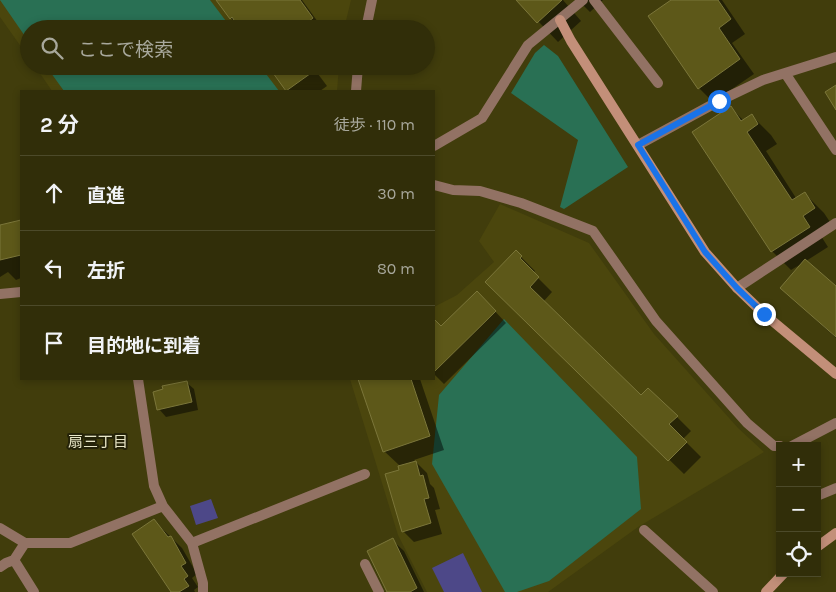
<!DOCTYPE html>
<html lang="ja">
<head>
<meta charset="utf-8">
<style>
	:root { --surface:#312e09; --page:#393612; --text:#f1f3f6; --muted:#a8a89c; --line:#4c4a2a }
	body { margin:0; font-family:Karla,"Noto Sans JP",sans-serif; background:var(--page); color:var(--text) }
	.controls { position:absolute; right:15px; bottom:15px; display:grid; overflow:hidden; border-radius:0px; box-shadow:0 2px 8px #0003 }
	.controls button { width:45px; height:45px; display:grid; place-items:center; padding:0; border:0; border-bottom:1px solid var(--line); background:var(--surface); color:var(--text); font:25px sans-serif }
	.stop { position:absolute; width:15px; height:15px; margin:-11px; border:4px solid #1a73e8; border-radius:50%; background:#fff }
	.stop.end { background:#1a73e8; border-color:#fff; box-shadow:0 1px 5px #0008 }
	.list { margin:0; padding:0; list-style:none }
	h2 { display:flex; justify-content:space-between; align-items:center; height:65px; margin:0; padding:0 20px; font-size:21px }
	h2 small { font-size:16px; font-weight:400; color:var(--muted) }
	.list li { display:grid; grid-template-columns:32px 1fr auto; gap:15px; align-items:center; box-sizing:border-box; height:75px; padding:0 20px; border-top:1px solid var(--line) }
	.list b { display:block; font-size:19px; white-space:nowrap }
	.list em { font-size:16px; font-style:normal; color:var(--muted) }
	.icon { flex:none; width:28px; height:28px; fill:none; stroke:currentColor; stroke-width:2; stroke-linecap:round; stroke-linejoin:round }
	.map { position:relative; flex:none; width:836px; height:592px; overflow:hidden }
	.search { position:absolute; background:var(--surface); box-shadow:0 2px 8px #0003; left:20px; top:20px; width:415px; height:55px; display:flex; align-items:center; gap:12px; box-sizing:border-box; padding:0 18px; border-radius:28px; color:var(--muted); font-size:19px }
	.panel { position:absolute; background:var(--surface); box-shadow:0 2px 8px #0003; left:20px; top:90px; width:415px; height:290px; border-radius:0px }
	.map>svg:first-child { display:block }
	.built { fill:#4b460d }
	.green { fill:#297054 }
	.water { fill:#4d4888 }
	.shadow { fill:#0007 }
	.building { fill:#5d5819; stroke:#7b763a }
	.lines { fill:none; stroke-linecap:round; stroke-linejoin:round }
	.lane { stroke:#927264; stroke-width:10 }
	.street { stroke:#927264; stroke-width:10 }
	.secondary { stroke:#c38f79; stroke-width:10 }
	.route { stroke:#1a73e8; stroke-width:6 }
	.labels { text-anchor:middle; stroke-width:4; stroke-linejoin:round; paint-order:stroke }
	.neighbourhood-label { font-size:15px; fill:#e8e6c7; stroke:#252309 }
</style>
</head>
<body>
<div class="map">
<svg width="836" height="592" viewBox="0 0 836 592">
	<rect width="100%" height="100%" fill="#413d0c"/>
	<path class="built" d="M0,0H351L344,29H29V58L0,17Z
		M35,66H339L337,91H52Z
		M500,204L589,243L654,334L738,428L764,452L638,527L548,592H427L398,535L350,379H434V307L457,295L494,262L479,241Z"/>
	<path class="green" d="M0,0H210L232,29H29V42Z
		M544,45L558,56L628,167L564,209L560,207L578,140L511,93L535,53Z
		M46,66H260L279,91H64Z
		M504,319L637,457L641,509L549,581L517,592H505L432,464L439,395Z"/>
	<path class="water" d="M211,499L218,518L196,525L190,506Z
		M463,553L482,592H444L432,568Z"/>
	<path class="shadow" d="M217,0H302L323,29H241L231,18Z
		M518,0H563L581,21L558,42Z
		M578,0H603L590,12Z
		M674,0H722L745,34L732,43L754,74L713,102L699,88Z
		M269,66H312L327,86L320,91H288Z
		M731,108L744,121L752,116L771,135L777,144L766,151L796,198L804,193L824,213L834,228L821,236L828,247L806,261L836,287V338L781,288L801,264L791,270L772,251Z
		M21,221V278L16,280L8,272L0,277V226Z
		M516,252L535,271L533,273L552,292L543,302L641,397L677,417L691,431L683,439L701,457L684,474L501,296Z
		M477,292L506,323L444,384L434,374V321L441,328Z
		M360,379H420L444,450L414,460L427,473L430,484L434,488L440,509L435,510L442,534L414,542L403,531L401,471L399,465L384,451Z
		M186,382L194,389L198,410L166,417L159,409Z
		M154,521L182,548L197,574L192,578L198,587L194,590L195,592H172Z
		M392,540L404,551L424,592H389Z"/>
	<path class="building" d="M216,0H300L313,18L299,29H240L232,17L230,19Z
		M516,0H562L537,23Z
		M671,0H718L731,19L719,28L740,59L698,89L648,16Z
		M268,66H310L314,71L286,91Z
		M836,85V110L825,92Z
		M731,106L741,121L752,114L758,124L747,132L792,200L805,192L815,208L803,216L810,227L771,252L692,132Z
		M21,220V255L0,260V225Z
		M516,250L522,256L520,258L539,277L530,287L641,395L648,388L678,416L669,424L687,442L668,461L485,282Z
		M805,259L836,286V337L780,288Z
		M477,291L496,311L434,372V319L441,326Z
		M358,379H411L430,436L383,452Z
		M187,381L192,402L157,410L153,392L163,389L162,386Z
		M416,461L420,476L423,475L429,498L424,499L431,523L402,532L385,474L399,470L398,466Z
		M154,519L168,537L171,536L186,563L181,566L188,576L184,579L189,586L179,592H171L132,534Z
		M393,538L417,588L410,592H387L367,551Z"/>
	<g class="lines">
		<path class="lane" d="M594,0L658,83
			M785,73L836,150
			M638,145L719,101L763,80L836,57
			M434,185L453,190L480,191L521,203L593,231L656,321L747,423L774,446H780
			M737,288L836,223
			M792,446L836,423
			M817,496L836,488
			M644,530L713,592
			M192,543L365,474
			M365,564L379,592"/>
		<path class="street" d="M366,29L372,0
			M356,91L358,66
			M434,146L482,118L528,45L583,0
			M0,294L21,292
			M138,379L154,486L163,506L192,543L203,583V592
			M0,528L25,543H70L163,506
			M25,543L14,560L34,592
			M0,567L6,563L14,560"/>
		<path class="secondary" d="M560,20L571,41L705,252L737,288L764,314L836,374
			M817,547L836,533
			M766,592L784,573"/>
	</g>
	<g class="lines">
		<path class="route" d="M719,101L638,145L705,252L737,288L764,314"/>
	</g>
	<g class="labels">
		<g class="neighbourhood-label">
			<text x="98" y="447">扇三丁目</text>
		</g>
	</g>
</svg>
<div class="controls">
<button>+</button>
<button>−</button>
<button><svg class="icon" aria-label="locate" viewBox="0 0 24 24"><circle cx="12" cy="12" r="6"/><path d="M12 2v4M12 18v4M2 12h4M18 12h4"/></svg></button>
</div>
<div class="stop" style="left:719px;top:101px"></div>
<div class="stop end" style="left:764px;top:314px"></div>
<div class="search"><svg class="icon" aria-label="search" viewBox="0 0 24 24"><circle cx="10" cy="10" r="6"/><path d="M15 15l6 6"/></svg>ここで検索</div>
<section class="panel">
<h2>2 分<small>徒歩 · 110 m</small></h2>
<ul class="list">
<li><svg class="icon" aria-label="ahead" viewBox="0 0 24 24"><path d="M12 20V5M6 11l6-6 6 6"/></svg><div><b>直進</b></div><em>30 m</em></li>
<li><svg class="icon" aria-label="left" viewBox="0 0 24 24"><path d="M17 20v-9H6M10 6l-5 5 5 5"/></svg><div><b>左折</b></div><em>80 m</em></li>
<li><svg class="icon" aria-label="arrive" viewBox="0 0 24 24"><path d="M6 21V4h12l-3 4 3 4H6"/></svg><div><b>目的地に到着</b></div></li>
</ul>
</section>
</div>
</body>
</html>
